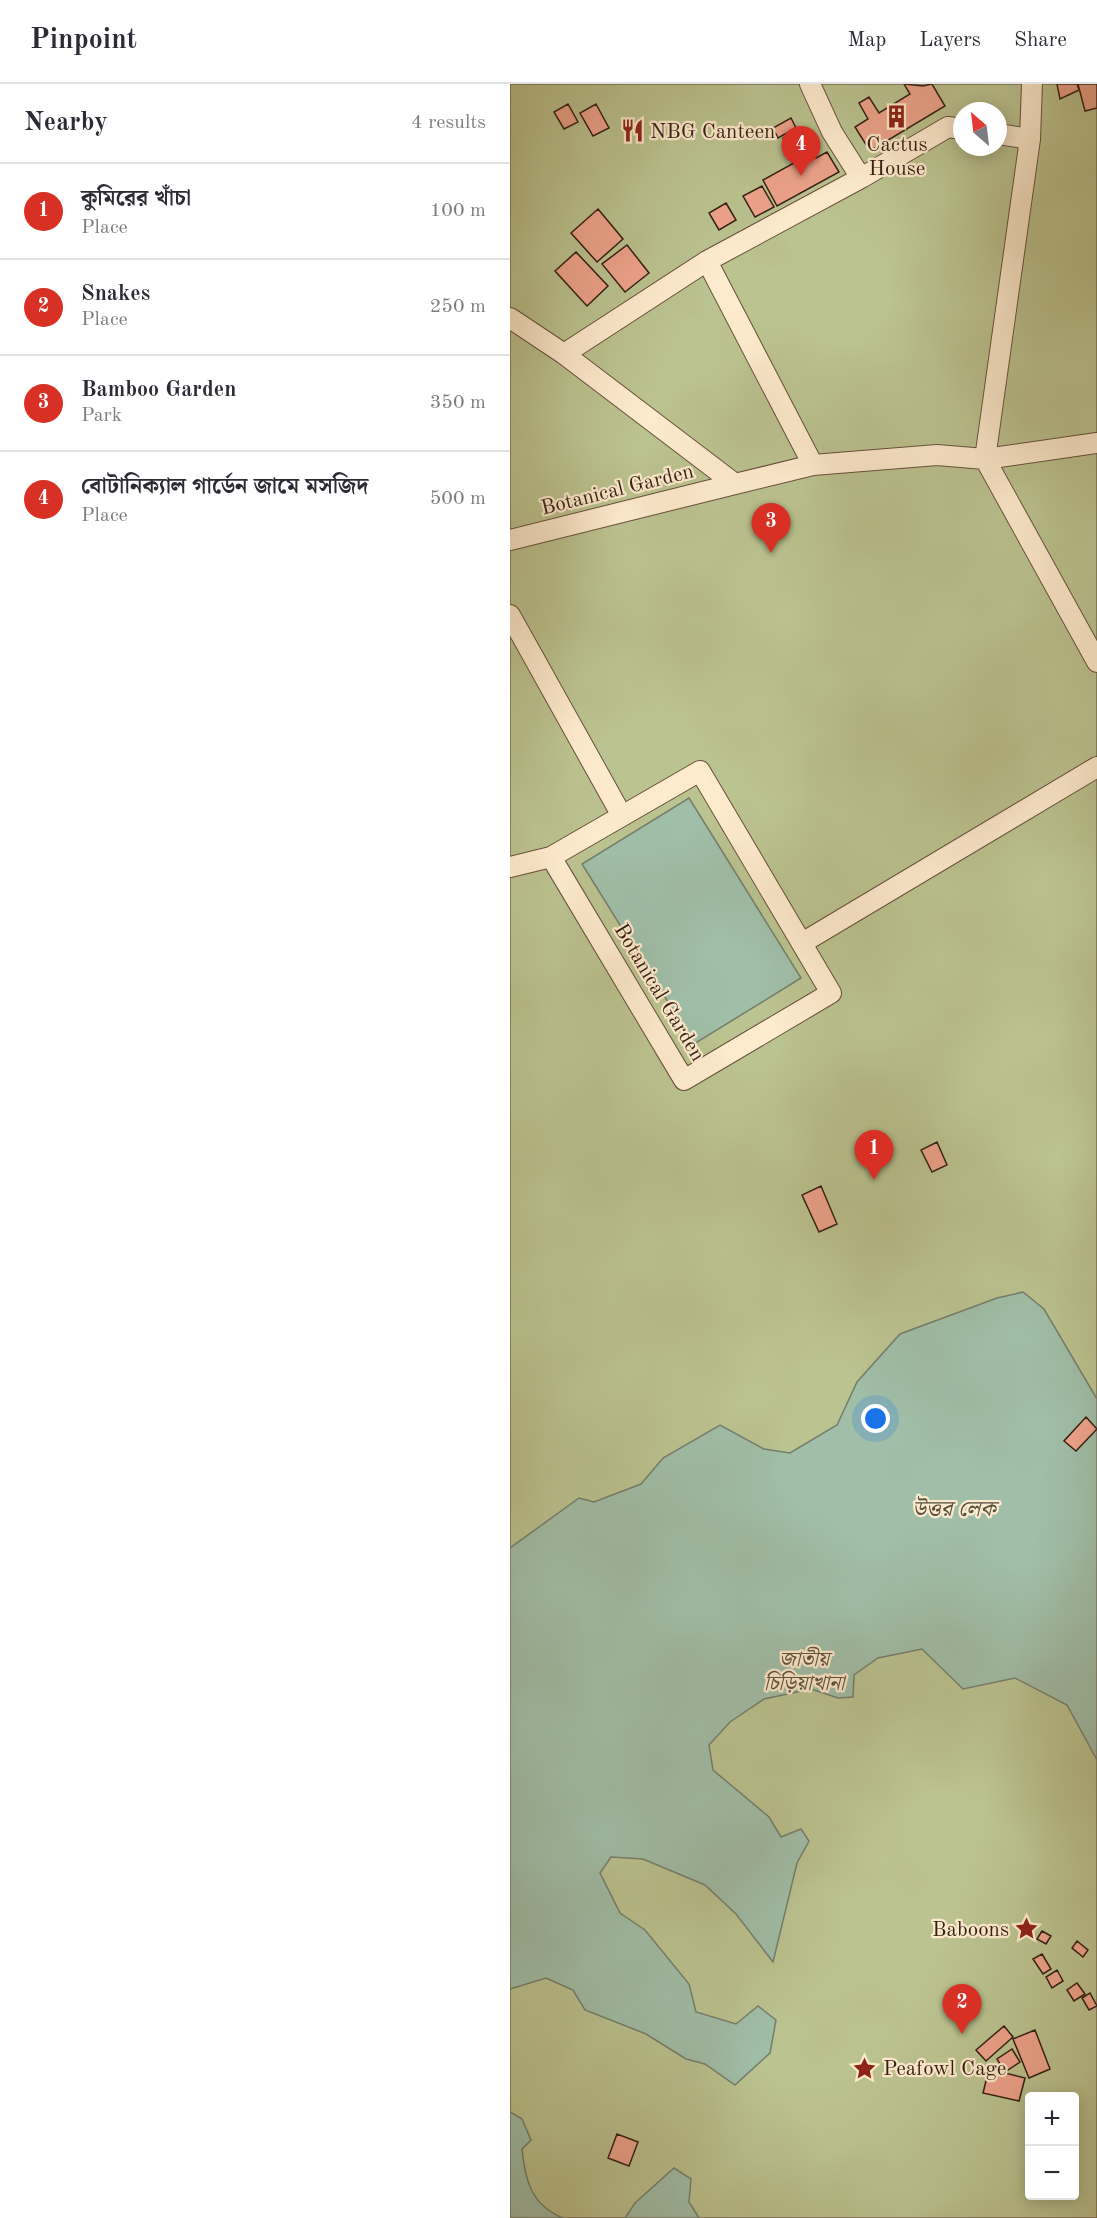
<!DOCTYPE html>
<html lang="en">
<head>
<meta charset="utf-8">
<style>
	:root { --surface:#fff; --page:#f7f7f7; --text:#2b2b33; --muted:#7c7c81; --line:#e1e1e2; --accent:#d93025 }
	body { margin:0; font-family:"Old Standard TT","Noto Serif Bengali",serif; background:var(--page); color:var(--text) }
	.controls { position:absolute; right:18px; bottom:18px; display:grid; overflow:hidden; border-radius:6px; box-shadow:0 3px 15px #0003 }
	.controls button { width:54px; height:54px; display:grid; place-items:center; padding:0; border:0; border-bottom:2px solid var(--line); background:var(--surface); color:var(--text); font:30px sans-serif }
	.compass { position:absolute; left:443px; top:18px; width:54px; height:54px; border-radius:50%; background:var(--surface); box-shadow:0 3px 15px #0003; rotate:332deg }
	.you { position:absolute; left:366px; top:1335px; width:21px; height:21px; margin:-15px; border:4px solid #fff; border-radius:50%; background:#1a73e8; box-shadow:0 0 0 9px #1a73e833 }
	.badge { display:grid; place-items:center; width:39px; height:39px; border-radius:50%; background:var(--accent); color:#fff; font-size:20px; font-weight:700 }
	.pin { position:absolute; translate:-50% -50px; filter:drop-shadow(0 2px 3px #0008) }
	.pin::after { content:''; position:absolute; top:32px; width:21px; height:18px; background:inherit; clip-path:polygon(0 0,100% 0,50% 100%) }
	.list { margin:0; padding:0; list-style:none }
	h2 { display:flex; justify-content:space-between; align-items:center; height:78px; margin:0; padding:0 24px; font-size:26px }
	h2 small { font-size:20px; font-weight:400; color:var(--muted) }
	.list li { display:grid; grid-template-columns:39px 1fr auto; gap:18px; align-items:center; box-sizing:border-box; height:96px; padding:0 24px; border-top:2px solid var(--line) }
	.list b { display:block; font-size:22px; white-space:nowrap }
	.list p { margin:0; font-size:20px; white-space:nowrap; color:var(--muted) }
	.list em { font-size:20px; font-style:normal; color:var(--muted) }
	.map { position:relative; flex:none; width:587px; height:2134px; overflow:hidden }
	header { display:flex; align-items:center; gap:36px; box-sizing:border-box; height:84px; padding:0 30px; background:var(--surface); border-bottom:2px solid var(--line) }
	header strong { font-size:28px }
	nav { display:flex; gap:33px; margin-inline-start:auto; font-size:21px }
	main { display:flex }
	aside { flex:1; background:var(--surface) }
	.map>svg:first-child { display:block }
	.green { fill:#bbc390; stroke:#787152; stroke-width:1.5; fill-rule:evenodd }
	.water { fill:#a0bea8; stroke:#757e6d; stroke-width:1.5 }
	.building { fill:#eea48c; stroke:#341f14; stroke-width:1.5 }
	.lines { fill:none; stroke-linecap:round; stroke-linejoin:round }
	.street-casing { stroke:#664f3c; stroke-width:22 }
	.street { stroke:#feebce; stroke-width:20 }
	.labels { text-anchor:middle; stroke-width:4.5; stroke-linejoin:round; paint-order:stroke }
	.poi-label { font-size:21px; fill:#341f14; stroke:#feebce; text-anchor:start }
	.street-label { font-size:21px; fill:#341f14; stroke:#feebce }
	.park-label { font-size:21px; font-style:italic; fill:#5c5039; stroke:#feebce }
	.water-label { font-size:22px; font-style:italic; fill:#544f40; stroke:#feebce }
</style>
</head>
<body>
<header>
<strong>Pinpoint</strong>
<nav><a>Map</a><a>Layers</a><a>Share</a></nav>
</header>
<main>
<aside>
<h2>Nearby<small>4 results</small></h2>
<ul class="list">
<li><span class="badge">1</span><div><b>কুমিরের খাঁচা</b><p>Place</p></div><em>100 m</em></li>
<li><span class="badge">2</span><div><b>Snakes</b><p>Place</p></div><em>250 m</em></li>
<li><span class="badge">3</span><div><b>Bamboo Garden</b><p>Park</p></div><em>350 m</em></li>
<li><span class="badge">4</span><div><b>বোটানিক্যাল গার্ডেন জামে মসজিদ</b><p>Place</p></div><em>500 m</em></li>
</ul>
</aside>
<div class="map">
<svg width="587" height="2134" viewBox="0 0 587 2134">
	<rect width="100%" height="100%" fill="#fee0b3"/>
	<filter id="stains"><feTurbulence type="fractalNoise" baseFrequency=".00333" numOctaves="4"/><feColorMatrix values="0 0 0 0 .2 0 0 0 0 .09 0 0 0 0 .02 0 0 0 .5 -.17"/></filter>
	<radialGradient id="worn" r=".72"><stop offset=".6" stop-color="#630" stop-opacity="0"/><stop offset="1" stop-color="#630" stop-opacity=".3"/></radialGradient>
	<path class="green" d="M0,0H587V2134H0ZM452,27H488V63H452ZM520,2012H564V2112H520Z"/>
	<path class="water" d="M179,714L291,894L184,960L72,780Z
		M513,1208L534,1225L587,1315V1676L557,1621L505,1594L453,1605L412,1565L368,1574L344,1591L343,1613L328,1614L301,1605L254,1615L220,1638L199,1661L203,1686L259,1733L271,1753L291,1745L299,1757L287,1779L263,1878L226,1830L195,1801L133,1775L101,1773L90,1789L110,1829L135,1846L179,1900L186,1928L226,1940L248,1922L266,1936L260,1969L225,2001L195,1980L176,1975L136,1950L75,1926L63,1906L36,1894L0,1905V1464L69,1414L84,1418L131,1400L153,1374L210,1341L254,1365L280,1369L327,1341L347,1298L390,1250L487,1214Z
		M0,2028L12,2035L21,2056L12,2065C15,2096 21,2121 53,2134H0Z
		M164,2084L181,2095L179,2118L189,2134H115L125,2119Z"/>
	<path class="building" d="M394,0L413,2L422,0L435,22L360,67L345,43L358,35L349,19L359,13L369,29L400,10Z
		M547,0H567L569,6L550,15Z
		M568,0H587V24L575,27Z
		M58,20L68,38L54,45L44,28Z
		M86,20L99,44L83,52L70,29Z
		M281,34L286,44L268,54L263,44Z
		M287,46L292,54L278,62L273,54Z
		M296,57L306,74L317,68L329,88L267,122L253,96L284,79L278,67Z
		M252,102L264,123L245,133L233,112Z
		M216,119L226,136L209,146L199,129Z
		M88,125L113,155L87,178L61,149Z
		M117,161L139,189L115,208L92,180Z
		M66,168L98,202L77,222L45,187Z
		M427,1058L437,1081L422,1088L411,1066Z
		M311,1102L327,1140L309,1148L292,1111Z
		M576,1333L587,1345L566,1367L554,1357Z
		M532,1847L541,1852L536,1860L527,1855Z
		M567,1857L578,1866L573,1873L562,1864Z
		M532,1870L541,1885L533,1890L523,1875Z
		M547,1886L553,1897L542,1904L536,1893Z
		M567,1899L575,1910L564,1917L557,1906Z
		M580,1909L587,1922L579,1926L572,1914Z
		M494,1942L503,1953L476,1977L466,1966Z
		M525,1946L540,1985L519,1994L503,1955Z
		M502,1965L510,1978L495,1988L487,1975Z
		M479,1985L515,1994L509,2017L473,2009Z
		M107,2050L128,2058L119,2082L98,2074Z"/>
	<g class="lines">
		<defs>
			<path id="street" d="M300,0L322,48L351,94
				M520,55L522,0
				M197,177L303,381
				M0,234L54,270L225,400L303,381L427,371L475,375L587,359
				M54,270L197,177L351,94L438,43L452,45
				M475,375L520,55L488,50
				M475,375L587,578
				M0,456L225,400
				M0,531L112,732
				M0,783L41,773L190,687L321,909L174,996L41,773
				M292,859L587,683"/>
		</defs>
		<use href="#street" class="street-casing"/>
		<use href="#street" class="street"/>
	</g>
	<defs>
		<symbol id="building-bare" viewBox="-9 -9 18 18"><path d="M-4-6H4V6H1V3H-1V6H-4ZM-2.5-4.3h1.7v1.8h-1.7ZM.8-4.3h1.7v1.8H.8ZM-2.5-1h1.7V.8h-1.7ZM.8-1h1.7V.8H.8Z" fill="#8f2418" stroke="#feebce" stroke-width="2.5" paint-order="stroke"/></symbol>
		<symbol id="restaurant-bare" viewBox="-9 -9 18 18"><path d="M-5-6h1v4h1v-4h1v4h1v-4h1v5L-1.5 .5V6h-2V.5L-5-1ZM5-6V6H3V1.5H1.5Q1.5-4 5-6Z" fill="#8f2418" stroke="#feebce" stroke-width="2.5" paint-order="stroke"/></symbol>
		<symbol id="sight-bare" viewBox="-9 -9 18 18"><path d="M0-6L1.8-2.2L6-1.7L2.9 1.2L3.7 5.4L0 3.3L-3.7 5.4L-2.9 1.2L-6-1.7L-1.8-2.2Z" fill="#8f2418" stroke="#feebce" stroke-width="2.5" paint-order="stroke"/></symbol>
	</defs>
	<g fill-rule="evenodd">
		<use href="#building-bare" x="370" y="16" width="33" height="33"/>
		<use href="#restaurant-bare" x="106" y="30" width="33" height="33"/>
		<use href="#sight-bare" x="500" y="1828" width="33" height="33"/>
		<use href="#sight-bare" x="338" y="1968" width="33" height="33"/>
	</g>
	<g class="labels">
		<g class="poi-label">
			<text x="140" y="54">NBG Canteen</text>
			<text x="387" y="67" text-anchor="middle">Cactus<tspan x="387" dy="24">House</tspan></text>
			<text x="499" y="1852" text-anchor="end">Baboons</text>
			<text x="373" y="1991">Peafowl Cage</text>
		</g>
		<g class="street-label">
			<text transform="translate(107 405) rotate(-14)" y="7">Botanical Garden</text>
			<text transform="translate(150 908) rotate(59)" y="7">Botanical Garden</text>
		</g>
		<g class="park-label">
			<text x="294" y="1582">জাতীয়<tspan x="294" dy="24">চিড়িয়াখানা</tspan></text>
		</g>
		<g class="water-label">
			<text x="444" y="1432">উত্তর লেক</text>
		</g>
	</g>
	<rect width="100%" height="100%" filter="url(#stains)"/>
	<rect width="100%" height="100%" fill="url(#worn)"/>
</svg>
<div class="controls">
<button>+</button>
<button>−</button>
</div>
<svg class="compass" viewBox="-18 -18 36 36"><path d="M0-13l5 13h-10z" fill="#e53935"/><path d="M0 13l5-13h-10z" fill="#7c7c81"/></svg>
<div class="you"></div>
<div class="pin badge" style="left:364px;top:1096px">1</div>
<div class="pin badge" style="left:452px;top:1950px">2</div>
<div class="pin badge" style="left:261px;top:469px">3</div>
<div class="pin badge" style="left:291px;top:92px">4</div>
</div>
</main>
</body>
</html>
